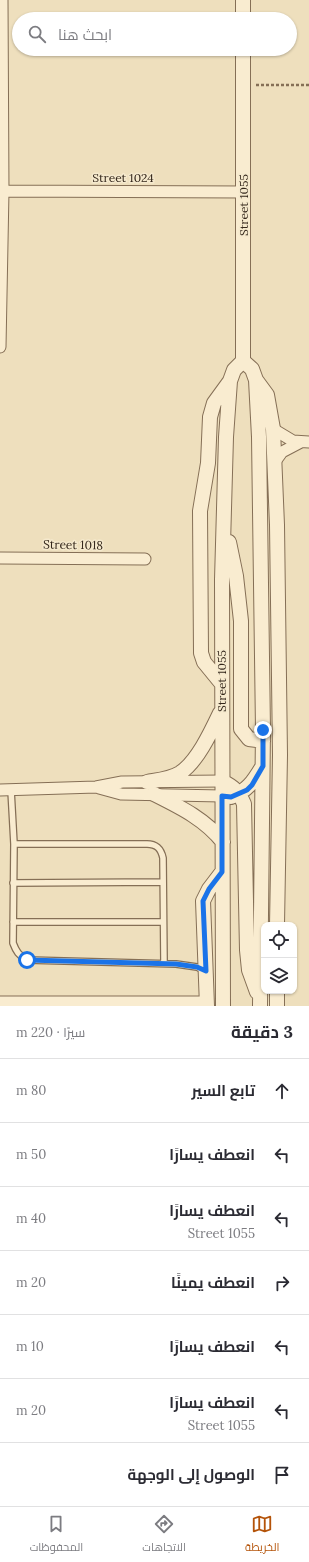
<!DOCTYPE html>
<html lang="ar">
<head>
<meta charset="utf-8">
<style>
	:root { --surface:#fff; --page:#f7f7f7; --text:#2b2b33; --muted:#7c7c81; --line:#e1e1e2; --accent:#b45309 }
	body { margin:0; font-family:Lora,Cairo,serif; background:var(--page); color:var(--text); direction:rtl }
	.controls { position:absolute; right:12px; bottom:12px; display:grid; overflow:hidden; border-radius:8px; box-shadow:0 1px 3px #0004 }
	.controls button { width:36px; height:36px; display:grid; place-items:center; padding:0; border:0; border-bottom:1px solid var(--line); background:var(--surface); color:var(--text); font:20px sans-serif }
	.stop { position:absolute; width:12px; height:12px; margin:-9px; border:3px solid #1a73e8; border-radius:50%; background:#fff }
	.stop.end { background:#1a73e8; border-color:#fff; box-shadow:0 1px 4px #0008 }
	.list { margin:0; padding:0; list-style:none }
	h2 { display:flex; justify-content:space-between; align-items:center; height:52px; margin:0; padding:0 16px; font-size:17px }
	h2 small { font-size:13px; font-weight:400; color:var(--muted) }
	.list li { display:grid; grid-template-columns:26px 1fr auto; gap:12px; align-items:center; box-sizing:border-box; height:64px; padding:0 16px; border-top:1px solid var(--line) }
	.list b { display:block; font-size:15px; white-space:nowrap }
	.list p { margin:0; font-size:13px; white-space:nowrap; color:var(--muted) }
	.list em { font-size:13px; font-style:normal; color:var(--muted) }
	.icon { flex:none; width:22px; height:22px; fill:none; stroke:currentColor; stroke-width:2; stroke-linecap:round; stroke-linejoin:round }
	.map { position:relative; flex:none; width:309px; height:1006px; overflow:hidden; direction:ltr }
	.search { position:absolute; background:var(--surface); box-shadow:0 1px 3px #0004; left:12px; right:12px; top:12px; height:44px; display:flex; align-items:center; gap:10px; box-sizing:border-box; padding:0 14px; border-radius:22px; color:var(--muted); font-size:15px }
	.sheet { height:500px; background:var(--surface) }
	nav { display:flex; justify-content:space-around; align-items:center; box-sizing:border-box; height:56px; border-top:1px solid var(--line); background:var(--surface); font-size:11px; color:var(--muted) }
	nav a { display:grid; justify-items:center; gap:2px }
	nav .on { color:var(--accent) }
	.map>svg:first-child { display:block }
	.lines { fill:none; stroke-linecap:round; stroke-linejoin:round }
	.service-casing { stroke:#856f56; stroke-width:8 }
	.minor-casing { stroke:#856f56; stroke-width:13 }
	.tertiary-casing { stroke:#856f56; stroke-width:16 }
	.path { stroke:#856f56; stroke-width:2.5; stroke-dasharray:3 2; stroke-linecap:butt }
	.service { stroke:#f9ecd0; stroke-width:5.5 }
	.minor { stroke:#f9ecd0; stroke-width:11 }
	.tertiary { stroke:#f9ecd0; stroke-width:14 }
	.route { stroke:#1a73e8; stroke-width:5 }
	.labels { text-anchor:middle; stroke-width:3; stroke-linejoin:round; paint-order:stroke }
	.street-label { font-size:12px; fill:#34271b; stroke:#f5e9cd }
</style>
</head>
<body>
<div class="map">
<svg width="309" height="1006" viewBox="0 0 309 1006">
	<rect width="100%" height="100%" fill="#eedfbd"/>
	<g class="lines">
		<defs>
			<path id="service" d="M11,790L14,844L13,943C16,951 19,956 27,960L176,964L197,967L205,971
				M14,844H147C157,844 161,849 163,858L164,963
				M13,883L163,882
				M13,922H163"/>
			<path id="minor" d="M3,191L244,192
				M0,347L3,191L2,0
				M273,429L293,441L309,442
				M274,463L282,452L301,442
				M0,558L145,559
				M99,788L121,794L222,796
				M0,790L96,787L122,782L222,781
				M0,1002H206"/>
			<path id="tertiary" d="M243,0V19
				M243,361L252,369L256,380L259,437L263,730L260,1006
				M243,361V49
				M256,380L267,395L273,429L277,525L280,755L277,925
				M229,542L236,576L241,621V729L249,739L263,741
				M222,684L204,662L201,653L200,511L208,463L210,417L214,403L230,381
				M222,781C234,787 239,792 244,804L247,950L249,970L257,992
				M147,782C158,780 170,779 180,773C197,762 211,732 220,713
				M154,794C180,807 205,819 223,842
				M231,797C247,791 253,782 262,767
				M207,1006L203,901L209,889L222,872
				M223,1006L222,580L226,437L230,381L234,370L243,361
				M277,1006V991"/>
		</defs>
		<use href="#service" class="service-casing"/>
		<use href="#minor" class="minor-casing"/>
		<use href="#tertiary" class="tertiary-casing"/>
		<path class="path" d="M256,85H309"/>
		<use href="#service" class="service"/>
		<use href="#minor" class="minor"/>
		<use href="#tertiary" class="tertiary"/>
	</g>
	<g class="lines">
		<path class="route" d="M27,960L176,964L197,967L206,971L203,901L209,889L222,872V796L231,797L247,790L252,785L263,766V730"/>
	</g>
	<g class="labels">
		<g class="street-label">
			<text x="123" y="182">Street 1024</text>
			<text transform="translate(244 205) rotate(-90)" y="4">Street 1055</text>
			<text transform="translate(73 545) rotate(1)" y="4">Street 1018</text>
			<text transform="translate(222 681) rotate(-90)" y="4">Street 1055</text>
		</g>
	</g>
</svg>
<div class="controls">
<button><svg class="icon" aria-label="locate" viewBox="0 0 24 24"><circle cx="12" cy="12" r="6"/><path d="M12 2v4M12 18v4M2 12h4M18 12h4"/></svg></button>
<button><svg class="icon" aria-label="layers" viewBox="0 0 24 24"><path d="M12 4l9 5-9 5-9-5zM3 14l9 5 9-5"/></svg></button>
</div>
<div class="stop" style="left:27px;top:960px"></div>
<div class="stop end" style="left:263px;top:730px"></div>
<div class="search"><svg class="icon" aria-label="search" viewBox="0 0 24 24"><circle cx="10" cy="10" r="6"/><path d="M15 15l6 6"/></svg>ابحث هنا</div>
</div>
<section class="sheet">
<h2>3 دقيقة<small>سيرًا · 220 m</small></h2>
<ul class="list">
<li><svg class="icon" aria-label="ahead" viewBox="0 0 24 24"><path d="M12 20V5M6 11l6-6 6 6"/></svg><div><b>تابع السير</b></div><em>80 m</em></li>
<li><svg class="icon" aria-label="left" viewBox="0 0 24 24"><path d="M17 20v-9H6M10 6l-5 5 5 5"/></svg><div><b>انعطف يسارًا</b></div><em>50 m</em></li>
<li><svg class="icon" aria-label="left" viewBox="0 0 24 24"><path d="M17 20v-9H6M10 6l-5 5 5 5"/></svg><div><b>انعطف يسارًا</b><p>Street 1055</p></div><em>40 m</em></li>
<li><svg class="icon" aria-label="right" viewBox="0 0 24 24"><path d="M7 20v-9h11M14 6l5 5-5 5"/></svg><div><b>انعطف يمينًا</b></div><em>20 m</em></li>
<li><svg class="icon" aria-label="left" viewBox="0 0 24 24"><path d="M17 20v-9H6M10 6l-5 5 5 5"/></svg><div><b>انعطف يسارًا</b></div><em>10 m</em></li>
<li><svg class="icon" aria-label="left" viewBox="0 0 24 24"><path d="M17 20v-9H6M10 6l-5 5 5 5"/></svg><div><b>انعطف يسارًا</b><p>Street 1055</p></div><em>20 m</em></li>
<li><svg class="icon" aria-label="arrive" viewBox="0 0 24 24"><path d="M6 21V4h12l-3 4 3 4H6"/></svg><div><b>الوصول إلى الوجهة</b></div></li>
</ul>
</section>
<nav>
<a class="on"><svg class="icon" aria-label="map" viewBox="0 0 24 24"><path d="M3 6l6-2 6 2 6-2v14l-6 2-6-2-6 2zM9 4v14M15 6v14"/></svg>الخريطة</a>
<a><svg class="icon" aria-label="directions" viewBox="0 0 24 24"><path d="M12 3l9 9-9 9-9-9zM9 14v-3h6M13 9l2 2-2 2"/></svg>الاتجاهات</a>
<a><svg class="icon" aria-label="saved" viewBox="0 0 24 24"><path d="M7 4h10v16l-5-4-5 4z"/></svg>المحفوظات</a>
</nav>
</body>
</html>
